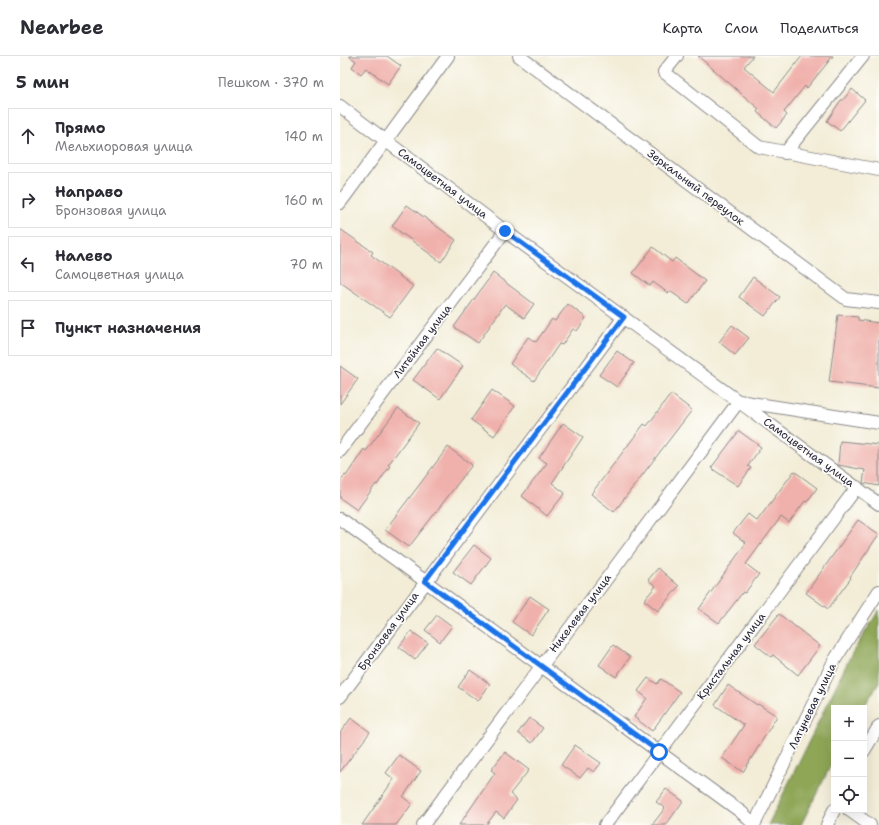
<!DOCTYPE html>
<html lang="ru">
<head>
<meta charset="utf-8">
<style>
	:root { --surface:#fff; --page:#f7f7f7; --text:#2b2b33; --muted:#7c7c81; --line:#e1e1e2 }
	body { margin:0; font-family:"Shantell Sans",sans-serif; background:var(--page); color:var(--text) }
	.controls { position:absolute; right:12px; bottom:12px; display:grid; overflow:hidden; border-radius:0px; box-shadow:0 4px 16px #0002 }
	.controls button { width:36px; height:36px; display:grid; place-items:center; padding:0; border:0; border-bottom:1px solid var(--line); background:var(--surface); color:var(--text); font:20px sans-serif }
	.stop { position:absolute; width:12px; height:12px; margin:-9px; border:3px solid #1a73e8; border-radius:50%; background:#fff }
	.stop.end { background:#1a73e8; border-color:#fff; box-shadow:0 1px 4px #0008 }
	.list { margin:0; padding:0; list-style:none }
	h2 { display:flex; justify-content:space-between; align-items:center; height:52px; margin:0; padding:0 16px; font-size:17px }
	h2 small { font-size:13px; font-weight:400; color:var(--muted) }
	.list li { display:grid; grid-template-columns:26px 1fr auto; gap:12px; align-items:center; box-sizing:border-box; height:56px; margin:0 8px 8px; padding:0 8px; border:1px solid var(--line); border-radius:0px }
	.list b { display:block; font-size:15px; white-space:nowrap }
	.list p { margin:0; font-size:13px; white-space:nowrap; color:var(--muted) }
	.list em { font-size:13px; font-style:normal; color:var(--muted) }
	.icon { flex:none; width:22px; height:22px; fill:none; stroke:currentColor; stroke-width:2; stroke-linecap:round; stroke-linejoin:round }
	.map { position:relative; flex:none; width:539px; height:769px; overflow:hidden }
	header { display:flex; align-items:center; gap:24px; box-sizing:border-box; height:56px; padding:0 20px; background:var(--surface); border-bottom:1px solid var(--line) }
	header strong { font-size:19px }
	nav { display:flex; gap:22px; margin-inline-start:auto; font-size:14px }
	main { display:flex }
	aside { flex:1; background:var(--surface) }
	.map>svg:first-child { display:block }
	.forest { fill:#8ea656; stroke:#586448 }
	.building { fill:#f0b0ab }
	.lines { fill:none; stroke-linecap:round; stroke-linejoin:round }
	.street-casing { stroke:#8a8889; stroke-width:14 }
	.street { stroke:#fff; stroke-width:12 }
	.route { stroke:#1a73e8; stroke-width:5 }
	.labels { text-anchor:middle; stroke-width:3.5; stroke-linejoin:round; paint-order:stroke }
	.street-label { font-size:11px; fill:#22223b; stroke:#fdfcf7 }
</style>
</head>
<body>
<header>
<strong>Nearbee</strong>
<nav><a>Карта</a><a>Слои</a><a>Поделиться</a></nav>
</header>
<main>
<aside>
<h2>5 мин<small>Пешком · 370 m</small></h2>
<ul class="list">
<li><svg class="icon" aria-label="ahead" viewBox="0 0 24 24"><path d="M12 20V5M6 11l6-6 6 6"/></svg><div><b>Прямо</b><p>Мельхиоровая улица</p></div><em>140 m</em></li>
<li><svg class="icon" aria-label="right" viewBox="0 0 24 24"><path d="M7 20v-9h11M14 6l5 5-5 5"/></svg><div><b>Направо</b><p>Бронзовая улица</p></div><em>160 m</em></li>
<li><svg class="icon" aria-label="left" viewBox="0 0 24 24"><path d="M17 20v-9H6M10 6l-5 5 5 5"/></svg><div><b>Налево</b><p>Самоцветная улица</p></div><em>70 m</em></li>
<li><svg class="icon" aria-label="arrive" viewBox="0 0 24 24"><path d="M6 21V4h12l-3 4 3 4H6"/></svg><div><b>Пункт назначения</b></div></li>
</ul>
</aside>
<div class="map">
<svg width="539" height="769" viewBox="0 0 539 769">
	<rect width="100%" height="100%" fill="#fdfcf7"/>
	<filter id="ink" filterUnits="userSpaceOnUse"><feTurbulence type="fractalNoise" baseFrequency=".025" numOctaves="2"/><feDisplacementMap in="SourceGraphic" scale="8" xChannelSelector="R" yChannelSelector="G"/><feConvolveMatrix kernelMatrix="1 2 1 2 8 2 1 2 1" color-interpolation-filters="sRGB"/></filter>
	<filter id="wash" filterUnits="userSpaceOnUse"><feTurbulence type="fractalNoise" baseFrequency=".012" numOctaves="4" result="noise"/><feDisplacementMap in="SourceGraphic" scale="16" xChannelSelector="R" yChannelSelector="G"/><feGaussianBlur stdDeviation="0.9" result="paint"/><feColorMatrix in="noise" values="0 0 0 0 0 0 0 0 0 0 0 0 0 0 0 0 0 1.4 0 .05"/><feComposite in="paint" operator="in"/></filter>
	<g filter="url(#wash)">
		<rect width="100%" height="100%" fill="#f3edd7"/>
		<path class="forest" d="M539,554V627L523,652H494V703L461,769H428L512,597Z"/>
		<g id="blocks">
			<path class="building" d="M9,0H47L61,10L48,28L26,12L21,18L12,11L16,5Z
				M358,0H413L404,11L434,36L462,0H493L467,32L465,30L444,56L447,59L436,72L417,56L419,53Z
				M512,33L525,44L500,75L487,65L501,44H503Z
				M67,149L116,184L101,206L52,170Z
				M0,173L33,196L31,199L73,230L50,261L0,226Z
				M313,191L332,206L335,202L365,225L348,248L330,235L328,237L313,226L310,230L293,217Z
				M153,217L194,248L184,262L165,248L138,287L114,271Z
				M413,221L440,241L425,260L399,241Z
				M228,248L246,262L237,275L233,273L222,289L219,288L194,325L170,308L188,281L196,286L212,263L215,265Z
				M498,259L518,261V264L539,267V332L489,326Z
				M392,269L409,282L395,299L379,286Z
				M97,292L123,310L100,343L73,324Z
				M277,295L294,307L277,331L259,319Z
				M0,310L18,323L0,348Z
				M152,334L175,350L154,380L131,364Z
				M331,338L352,354L274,456L251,438L304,368L307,370Z
				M58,352L79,367L48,409L50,410L37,429L36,428L17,454L0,442V426L5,419L6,420L24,393L26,395Z
				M223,367L243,381L212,427L225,437L207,460L182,440L207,407L199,402Z
				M399,375L421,391L408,410L411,412L398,430L371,412Z
				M500,385L539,389V430L523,427L525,414L498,409Z
				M108,391L132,409L69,491L45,474Z
				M454,415L477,432L467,446L465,445L449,467L441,461L406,508L419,518L405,537L403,536L379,567L359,553L406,487L393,477L408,458L417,465Z
				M518,464L539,478L510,521L511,522L488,553L466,537Z
				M134,489L151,502L131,529L113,516Z
				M318,512L339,530L318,555L304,544L316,530L308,524Z
				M190,540L209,553L191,579L172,566Z
				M439,558L480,590L458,619L433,599L431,601L415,588Z
				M97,559L112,570L100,586L85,574Z
				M71,575L88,587L75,604L59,591Z
				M273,589L290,601L276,621L259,609Z
				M130,614L150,628L138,645L118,631Z
				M308,622L317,628L321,623L340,636L312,675L294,661L307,642L298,635Z
				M388,629L417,649L418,648L437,660L403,716L382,702L404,669L375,649Z
				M11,662L30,676L0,716V677Z
				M189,662L203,672L192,687L178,677Z
				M235,689L261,707L254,716L248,712L240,722L221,709Z
				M165,696L189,714L170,738L177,744L164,762L156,756L146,769H119L155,717L151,714Z
				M59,699L81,715L63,741L72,748L56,769H22L54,723L46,717Z
				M326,733L343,745L326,769H312L325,752L316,746Z"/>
		</g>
	</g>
	<g filter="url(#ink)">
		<use href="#blocks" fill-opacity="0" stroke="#8a8889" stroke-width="1"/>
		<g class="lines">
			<defs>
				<path id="street" d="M179,0L506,243L539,247
					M337,0L324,16L419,91L539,114
					M0,50L165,175L539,448
					M445,97L523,0
					M0,147L108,0
					M0,395L165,175
					M0,463L319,696L401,756L414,768
					M0,641L284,261
					M524,695L539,670
					M509,754L530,769
					M83,769L399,345L539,367
					M265,769L517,431
					M414,769L494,605L539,535
					M487,769L494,754"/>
			</defs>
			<use href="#street" class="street-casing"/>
			<use href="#street" class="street"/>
		</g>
	</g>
	<g class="lines" filter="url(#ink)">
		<path class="route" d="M165,175L284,261L85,525L319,696"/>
	</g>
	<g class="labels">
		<g class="street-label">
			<text transform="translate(103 127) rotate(37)" y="4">Самоцветная улица</text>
			<text transform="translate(356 131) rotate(37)" y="4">Зеркальный переулок</text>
			<text transform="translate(82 285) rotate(-53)" y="4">Литейная улица</text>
			<text transform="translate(469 396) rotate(36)" y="4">Самоцветная улица</text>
			<text transform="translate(240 557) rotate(-53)" y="4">Никелевая улица</text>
			<text transform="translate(48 575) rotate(-54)" y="4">Бронзовая улица</text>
			<text transform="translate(391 600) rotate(-53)" y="4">Кристальная улица</text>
			<text transform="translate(472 650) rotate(-64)" y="4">Латуневая улица</text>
		</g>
	</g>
</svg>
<div class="controls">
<button>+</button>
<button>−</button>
<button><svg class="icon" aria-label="locate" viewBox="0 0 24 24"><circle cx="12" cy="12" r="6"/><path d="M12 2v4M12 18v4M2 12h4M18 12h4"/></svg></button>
</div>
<div class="stop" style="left:319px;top:696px"></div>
<div class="stop end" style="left:165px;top:175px"></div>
</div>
</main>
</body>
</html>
